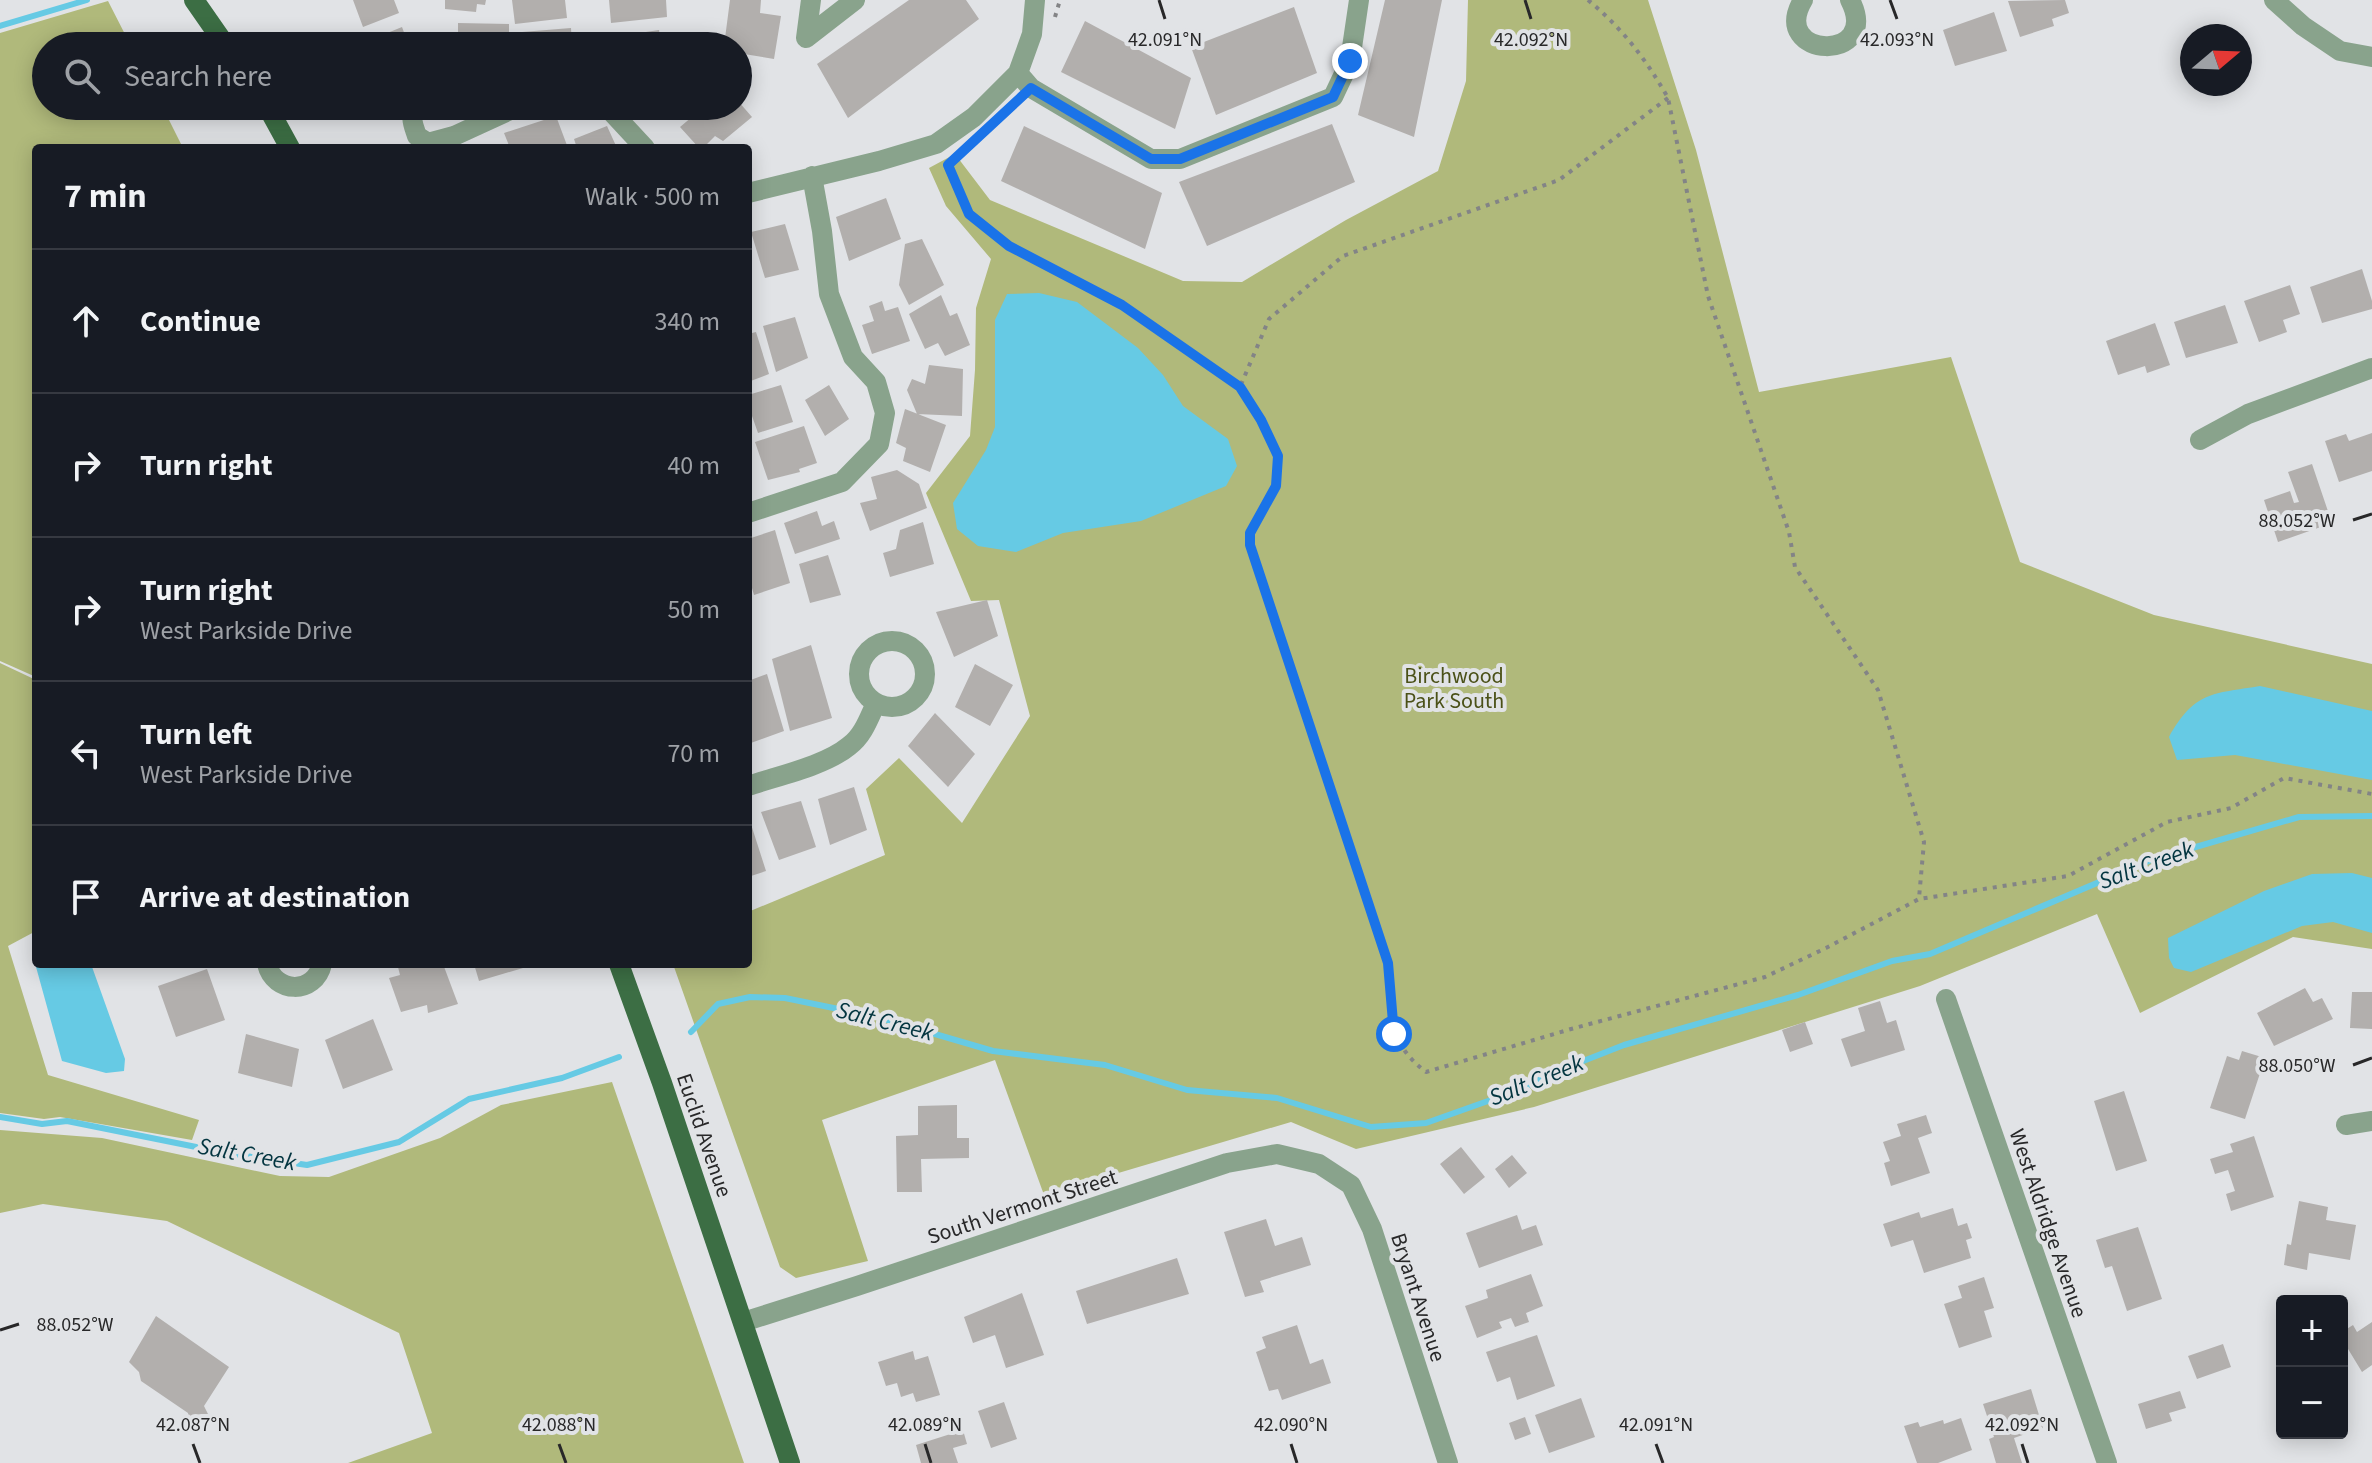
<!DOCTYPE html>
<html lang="en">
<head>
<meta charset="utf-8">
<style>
	:root { --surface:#171b24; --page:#242831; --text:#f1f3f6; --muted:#9ea1a6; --line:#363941 }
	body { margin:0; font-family:"Source Sans 3",sans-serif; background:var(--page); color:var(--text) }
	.controls { position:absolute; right:24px; bottom:24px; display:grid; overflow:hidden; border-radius:8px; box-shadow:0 4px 20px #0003 }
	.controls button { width:72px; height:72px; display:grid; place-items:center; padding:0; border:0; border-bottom:2px solid var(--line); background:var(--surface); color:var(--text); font:40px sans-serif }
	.compass { position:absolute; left:2180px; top:24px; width:72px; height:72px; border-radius:50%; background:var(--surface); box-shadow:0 4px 20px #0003; rotate:71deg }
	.stop { position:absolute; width:24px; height:24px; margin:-18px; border:6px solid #1a73e8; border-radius:50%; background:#fff }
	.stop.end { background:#1a73e8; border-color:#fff; box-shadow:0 2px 8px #0008 }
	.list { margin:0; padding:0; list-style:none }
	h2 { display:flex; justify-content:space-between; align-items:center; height:104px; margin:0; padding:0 32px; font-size:34px }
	h2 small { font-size:26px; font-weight:400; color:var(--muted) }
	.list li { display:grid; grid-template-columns:52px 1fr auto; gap:24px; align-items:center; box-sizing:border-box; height:144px; padding:0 32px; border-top:2px solid var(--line) }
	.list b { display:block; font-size:30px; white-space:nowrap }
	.list p { margin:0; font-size:26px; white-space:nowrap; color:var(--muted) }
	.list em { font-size:26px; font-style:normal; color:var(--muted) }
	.icon { flex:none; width:44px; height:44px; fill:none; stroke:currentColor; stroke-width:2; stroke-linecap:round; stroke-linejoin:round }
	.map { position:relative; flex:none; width:2372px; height:1463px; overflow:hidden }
	.search { position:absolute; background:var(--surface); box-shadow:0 4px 20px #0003; left:32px; top:32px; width:720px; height:88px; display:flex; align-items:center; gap:20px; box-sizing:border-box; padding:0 28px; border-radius:44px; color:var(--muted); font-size:30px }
	.panel { position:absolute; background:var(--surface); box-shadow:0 4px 20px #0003; left:32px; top:144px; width:720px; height:824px; border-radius:8px }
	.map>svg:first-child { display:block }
	.green { fill:#b0b97b }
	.water { fill:#66cae4 }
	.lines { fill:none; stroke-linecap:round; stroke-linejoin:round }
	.stream { stroke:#66cae4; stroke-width:6 }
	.building { fill:#b2afad }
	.path { stroke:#838486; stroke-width:4; stroke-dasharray:4 6; stroke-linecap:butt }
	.minor { stroke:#89a38c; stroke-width:20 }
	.major { stroke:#3c6e44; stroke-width:20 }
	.route { stroke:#1a73e8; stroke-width:10 }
	.ticks { fill:none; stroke:#282829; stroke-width:3 }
	.labels { text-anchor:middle; stroke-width:8; stroke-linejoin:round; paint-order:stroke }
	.park-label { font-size:22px; fill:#4b5118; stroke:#e1e3e6 }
	.street-label { font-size:22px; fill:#282829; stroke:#e1e3e6 }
	.water-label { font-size:24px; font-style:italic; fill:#033540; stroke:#e1e3e6 }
	.ticks-label { font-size:20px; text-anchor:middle; fill:#282829; stroke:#e1e3e6; stroke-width:8; stroke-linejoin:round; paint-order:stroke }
</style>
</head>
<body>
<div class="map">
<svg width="2372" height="1463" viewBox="0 0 2372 1463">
	<rect width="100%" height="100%" fill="#e1e3e6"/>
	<path class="green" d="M1468,0H1648L1696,150L1759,392L1951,357L2020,562L2154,615L2372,664V949L2293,937L2140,1013L2097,914L1920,986L1534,1107L1356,1149L1291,1122L1044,1195L995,1060L822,1120L868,1261L796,1278L780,1267L673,964H748V912L885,855L866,789L899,758L962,823L1030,716L999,600L971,601L926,493L970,436L975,370L976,308L991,259L946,206L929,168L955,154L990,200L1183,281L1242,282L1346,220L1438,171L1466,81Z
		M108,1L131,46H46V106H162L183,148H36V677L0,661V33Z
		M0,663L36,680V931L8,946L48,1075L199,1120L192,1140L60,1117L44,1119L0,1113Z
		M612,1082L744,1463H348L432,1433L399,1333L167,1221L43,1204L0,1213V1130L102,1138L280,1176L329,1177L440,1138L501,1105Z"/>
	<path class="water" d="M1039,293L1077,302L1138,348L1163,375L1183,406L1228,439L1237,466L1226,486L1141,521L1063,533L1016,552L978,546L957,529L953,503L986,450L995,427V320L1007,294Z
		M2260,686L2372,711V780L2235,755L2177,760L2169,737C2195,691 2212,694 2260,686Z
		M2352,873L2372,878V933L2333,922L2302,926L2191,972L2174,968L2169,958L2168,938L2264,891L2312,874Z
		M36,954V964H91L125,1059L124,1071L106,1073L62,1061L33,956Z"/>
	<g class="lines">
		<path class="stream" d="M0,26L87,0
			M691,1032L718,1004L750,997L785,998L877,1017L993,1051L1105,1065L1187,1090L1277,1098L1371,1127L1426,1123L1519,1090L1550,1074L1624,1045L1798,995L1892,961L1930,954L2151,860L2299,817L2372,816
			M0,1117L42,1124L67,1121L226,1153L307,1165L399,1142L469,1099L562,1078L619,1057"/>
	</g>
	<path class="building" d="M353,0H394L399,13L363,27Z
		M445,0H486L485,5L477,4L476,12L445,9Z
		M512,0H565L567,18L515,24Z
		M609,0H666L667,17L611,23Z
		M730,0H761L760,13L781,16L774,59L738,53V46H724Z
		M909,0H966L979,19L848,118L817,64Z
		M1385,0H1442L1414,137L1358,115Z
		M2065,0L2069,13L2052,19L2054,26L2020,37L2008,1Z
		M1294,7L1317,73L1216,115L1191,47Z
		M1994,12L2007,51L1955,66L1943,30Z
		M1085,21L1191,78L1175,129L1061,72Z
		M458,23L509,24V46H458Z
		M402,27L409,46H366L365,42Z
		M571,28L572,46H522V32Z
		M659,30L661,46H606V38Z
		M738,101L752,117L723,141L715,136L703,148H699L680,127L705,106H738Z
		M666,106H693L678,120Z
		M556,116L568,148H510L504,133Z
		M1332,124L1355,182L1207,246L1179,182Z
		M607,126L617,148H577L574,139Z
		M1024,126L1162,193L1145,249L1001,181Z
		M886,198L901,239L849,261L836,217Z
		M785,224L799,270L765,278L751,232Z
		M922,239L944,285L909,305L899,285L905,244Z
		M2362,269L2372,301V309L2322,323L2310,287Z
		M2290,285L2300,314L2283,320L2287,332L2259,342L2244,301Z
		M941,295L950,316L957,313L970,345L945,356L938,343L925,349L909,314Z
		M882,301L885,311L898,307L910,341L872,354L862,325L874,321L869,306Z
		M2225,305L2238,343L2186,358L2174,322Z
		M795,317L808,358L776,372L763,326Z
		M2155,323L2170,365L2147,373L2145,366L2118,375L2106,341Z
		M756,332L769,374L748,382V334Z
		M929,365L963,369L962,416L917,414L907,390L912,379L925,384Z
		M781,385L793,422L758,433L752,416L748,418V395Z
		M829,385L849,419L825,436L805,400Z
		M905,409L946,425L930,472L903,461L906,448L896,443Z
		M804,426L817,463L799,469L800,472L768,480L755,442Z
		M2372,433V471L2339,482L2325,441L2346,434L2349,441Z
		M2312,464L2332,523L2278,542L2264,500L2290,491L2294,503L2299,502L2288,472Z
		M897,470L919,484L927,508L870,531L860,503L877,499L871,477Z
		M817,511L822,526L834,521L840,539L795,554L784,523Z
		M923,522L934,564L890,577L883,553L896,549L900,530Z
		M775,530L790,583L754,595L748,574V539Z
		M828,555L841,595L810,603L799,564Z
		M987,600L998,636L954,657L936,612Z
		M811,645L832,718L790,731L772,659Z
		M975,664L1013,685L990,726L955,707Z
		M767,674L784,731L748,744V681Z
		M935,713L975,754L948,787L908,746Z
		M854,787L867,830L830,845L818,799Z
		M801,801L816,847L779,860L761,812Z
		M748,815L766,871L748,877Z
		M408,964H443L458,1004L428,1013L427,1005L401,1012L389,978L400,975L398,967Z
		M474,964H533V965L479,981Z
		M207,969L225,1020L176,1037L158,986Z
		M2305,988L2313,1002L2322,998L2333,1019L2274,1046L2257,1013Z
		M2352,992H2372V1029L2350,1028Z
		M1880,1001L1887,1023L1896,1020L1905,1050L1851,1067L1841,1039L1865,1031L1858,1008Z
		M373,1019L393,1070L343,1089L325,1040Z
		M1805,1022L1813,1044L1790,1052L1782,1030Z
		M246,1034L299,1049L292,1087L238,1073Z
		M2242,1051L2265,1058L2245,1119L2210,1108L2227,1056L2239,1060Z
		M2124,1091L2147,1161L2116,1171L2094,1101Z
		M957,1105V1138H969V1158L921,1159L922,1192H897L896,1136L918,1135V1106Z
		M1926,1115L1932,1133L1918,1138L1930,1173L1891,1186L1884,1163L1890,1161L1883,1142L1901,1136L1897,1124Z
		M2254,1136L2274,1197L2231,1211L2226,1194L2235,1191L2228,1170L2215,1174L2210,1159L2233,1152L2230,1144Z
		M1461,1147L1485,1177L1464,1194L1440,1164Z
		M1512,1155L1527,1173L1509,1188L1495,1169Z
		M2299,1201L2328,1207L2326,1220L2356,1225L2350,1260L2309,1253L2307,1270L2284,1265L2287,1244L2291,1245Z
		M1953,1208L1958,1226L1967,1223L1972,1238L1966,1240L1971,1258L1924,1273L1913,1240L1891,1247L1883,1224L1919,1212L1921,1218Z
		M1517,1215L1522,1230L1536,1225L1543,1245L1479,1268L1466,1233Z
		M1266,1219L1275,1246L1302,1237L1311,1265L1260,1281L1264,1292L1245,1297L1224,1232Z
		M2138,1227L2162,1299L2127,1311L2112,1266L2105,1268L2096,1240Z
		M1177,1258L1189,1294L1087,1324L1076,1291Z
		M1531,1274L1543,1306L1526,1313L1529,1322L1515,1327L1511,1318L1499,1322L1502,1328L1477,1338L1465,1306L1488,1298L1486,1290Z
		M1984,1277L1994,1308L1984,1311L1992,1337L1959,1348L1944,1304L1962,1298L1958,1286Z
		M1022,1293L1044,1355L1006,1368L995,1335L973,1343L964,1317Z
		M156,1316L229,1367L204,1406L209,1416L205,1423L197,1425L189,1420L188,1413L141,1381L139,1372L129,1362Z
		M2372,1322V1365L2362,1372L2342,1339V1332L2353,1325L2357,1332Z
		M1297,1325L1310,1364L1323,1359L1331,1383L1282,1400L1278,1389L1269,1391L1256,1352L1266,1348L1262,1337Z
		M1537,1335L1555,1386L1517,1400L1510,1377L1497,1382L1486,1352Z
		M2223,1344L2231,1367L2197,1379L2188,1356Z
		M913,1351L915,1360L928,1356L940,1395L916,1402L913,1393L901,1397L897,1383L886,1386L878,1362Z
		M2031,1389L2043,1428L2014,1438L2022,1463H1996L1989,1439L1994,1437L1983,1404Z
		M2180,1391L2186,1408L2169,1413L2172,1421L2146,1429L2138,1404Z
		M1581,1398L1595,1437L1549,1453L1535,1415Z
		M1004,1402L1017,1439L991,1448L978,1411Z
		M1525,1417L1531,1434L1515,1440L1509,1423Z
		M1961,1418L1972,1450L1938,1463H1917L1904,1426L1918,1422L1920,1427L1943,1420L1944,1424Z
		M963,1430L967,1444L953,1448L958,1463H921L916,1445Z"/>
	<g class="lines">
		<path class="path" d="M1588,0C1622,28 1646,59 1668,98L1708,296L1789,532L1795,567L1878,690L1924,842L1919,898
			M1055,17L1060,0
			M1668,98L1559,180L1343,256L1269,319L1240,387C1263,422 1292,457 1268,500C1260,514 1249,528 1250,545L1388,963C1392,1010 1385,1041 1426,1072L1571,1029L1765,977L1826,948L1919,899L2068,876L2167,822L2231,808L2284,778L2372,794
			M963,152L948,165L969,214L1009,246L1122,305L1240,387"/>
		<path class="minor" d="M811,0L806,38L855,0
			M1803,0C1768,59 1883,64 1850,0
			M2274,0L2303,26L2340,51L2372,57
			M1018,73L1031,88L1151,159H1180L1333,97L1350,61L1359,0
			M417,106C409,117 413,124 417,136L428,143L454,136L519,106
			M606,106L645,148
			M748,193L879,161L936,144L974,117L1018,73L1032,34L1035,0
			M2200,440L2248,414L2372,368
			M748,513L842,482L879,444L885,413L876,382L853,357L829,294L822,231L812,176
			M859 674a33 33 0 1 1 66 0a33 33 0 1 1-66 0Z
			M748,786C777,776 825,766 849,746C863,736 869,718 876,703
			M267,964C274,994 315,995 322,964
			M1946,999L2107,1463
			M2346,1125L2372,1121
			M743,1322L857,1286L1227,1163L1277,1154L1319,1164L1351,1185L1372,1229L1448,1463"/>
		<path class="major" d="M194,0L226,46
			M267,106L290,148
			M619,964L662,1083L790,1463"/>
	</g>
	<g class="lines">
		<path class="route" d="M1350,61L1333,97L1180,159H1151L1031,88L948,165L969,214L1009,246L1122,305L1240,387L1261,420L1278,456L1276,486L1250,533V545L1388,963L1394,1034"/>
	</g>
	<path class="ticks" d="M1159,0L1165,19M1525,0L1531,19M1890,0L1897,19M2353,520L2372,514M2353,1065L2372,1058M0,1330L19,1324M193,1444L200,1463M559,1444L566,1463M925,1444L931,1463M1291,1444L1297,1463M1656,1444L1663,1463M2022,1444L2028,1463"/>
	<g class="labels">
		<g class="park-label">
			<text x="1454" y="683">Birchwood<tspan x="1454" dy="25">Park South</tspan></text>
		</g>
		<g class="street-label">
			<text transform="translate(705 1135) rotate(71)" y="8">Euclid Avenue</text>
			<text transform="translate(1022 1206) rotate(-18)" y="8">South Vermont Street</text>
			<text transform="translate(2049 1223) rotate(71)" y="8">West Aldridge Avenue</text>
			<text transform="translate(1419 1297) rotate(72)" y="8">Bryant Avenue</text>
		</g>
		<g class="water-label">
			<text transform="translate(2146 865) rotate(-20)" y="8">Salt Creek</text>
			<text transform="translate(885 1021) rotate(14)" y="8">Salt Creek</text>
			<text transform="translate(1536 1080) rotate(-22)" y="8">Salt Creek</text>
			<text transform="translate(247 1154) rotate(10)" y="8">Salt Creek</text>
		</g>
	</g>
	<g class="ticks-label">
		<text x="1165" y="46">42.091°N</text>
		<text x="1531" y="46">42.092°N</text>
		<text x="1897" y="46">42.093°N</text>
		<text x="2297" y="527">88.052°W</text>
		<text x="2297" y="1072">88.050°W</text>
		<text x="75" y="1331">88.052°W</text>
		<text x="193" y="1431">42.087°N</text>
		<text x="559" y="1431">42.088°N</text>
		<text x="925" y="1431">42.089°N</text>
		<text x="1291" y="1431">42.090°N</text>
		<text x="1656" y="1431">42.091°N</text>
		<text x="2022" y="1431">42.092°N</text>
	</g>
</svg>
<div class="controls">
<button>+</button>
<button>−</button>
</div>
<svg class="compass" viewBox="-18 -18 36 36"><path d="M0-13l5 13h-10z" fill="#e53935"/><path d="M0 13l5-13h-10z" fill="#9ea1a6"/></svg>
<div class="stop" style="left:1394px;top:1034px"></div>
<div class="stop end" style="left:1350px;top:61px"></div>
<div class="search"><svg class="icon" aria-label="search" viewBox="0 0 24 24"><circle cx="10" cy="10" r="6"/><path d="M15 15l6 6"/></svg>Search here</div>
<section class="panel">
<h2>7 min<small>Walk · 500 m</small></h2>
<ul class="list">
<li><svg class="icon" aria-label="ahead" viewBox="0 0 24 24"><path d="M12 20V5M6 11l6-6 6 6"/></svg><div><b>Continue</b></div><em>340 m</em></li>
<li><svg class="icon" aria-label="right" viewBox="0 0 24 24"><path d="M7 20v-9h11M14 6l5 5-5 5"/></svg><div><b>Turn right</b></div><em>40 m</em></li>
<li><svg class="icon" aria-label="right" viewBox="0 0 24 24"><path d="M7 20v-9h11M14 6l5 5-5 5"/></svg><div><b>Turn right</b><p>West Parkside Drive</p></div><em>50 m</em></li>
<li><svg class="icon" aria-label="left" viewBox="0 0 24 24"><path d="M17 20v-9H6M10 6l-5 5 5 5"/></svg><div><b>Turn left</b><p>West Parkside Drive</p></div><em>70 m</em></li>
<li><svg class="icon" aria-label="arrive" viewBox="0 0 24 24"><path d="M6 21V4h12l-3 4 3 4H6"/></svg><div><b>Arrive at destination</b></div></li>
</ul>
</section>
</div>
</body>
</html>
